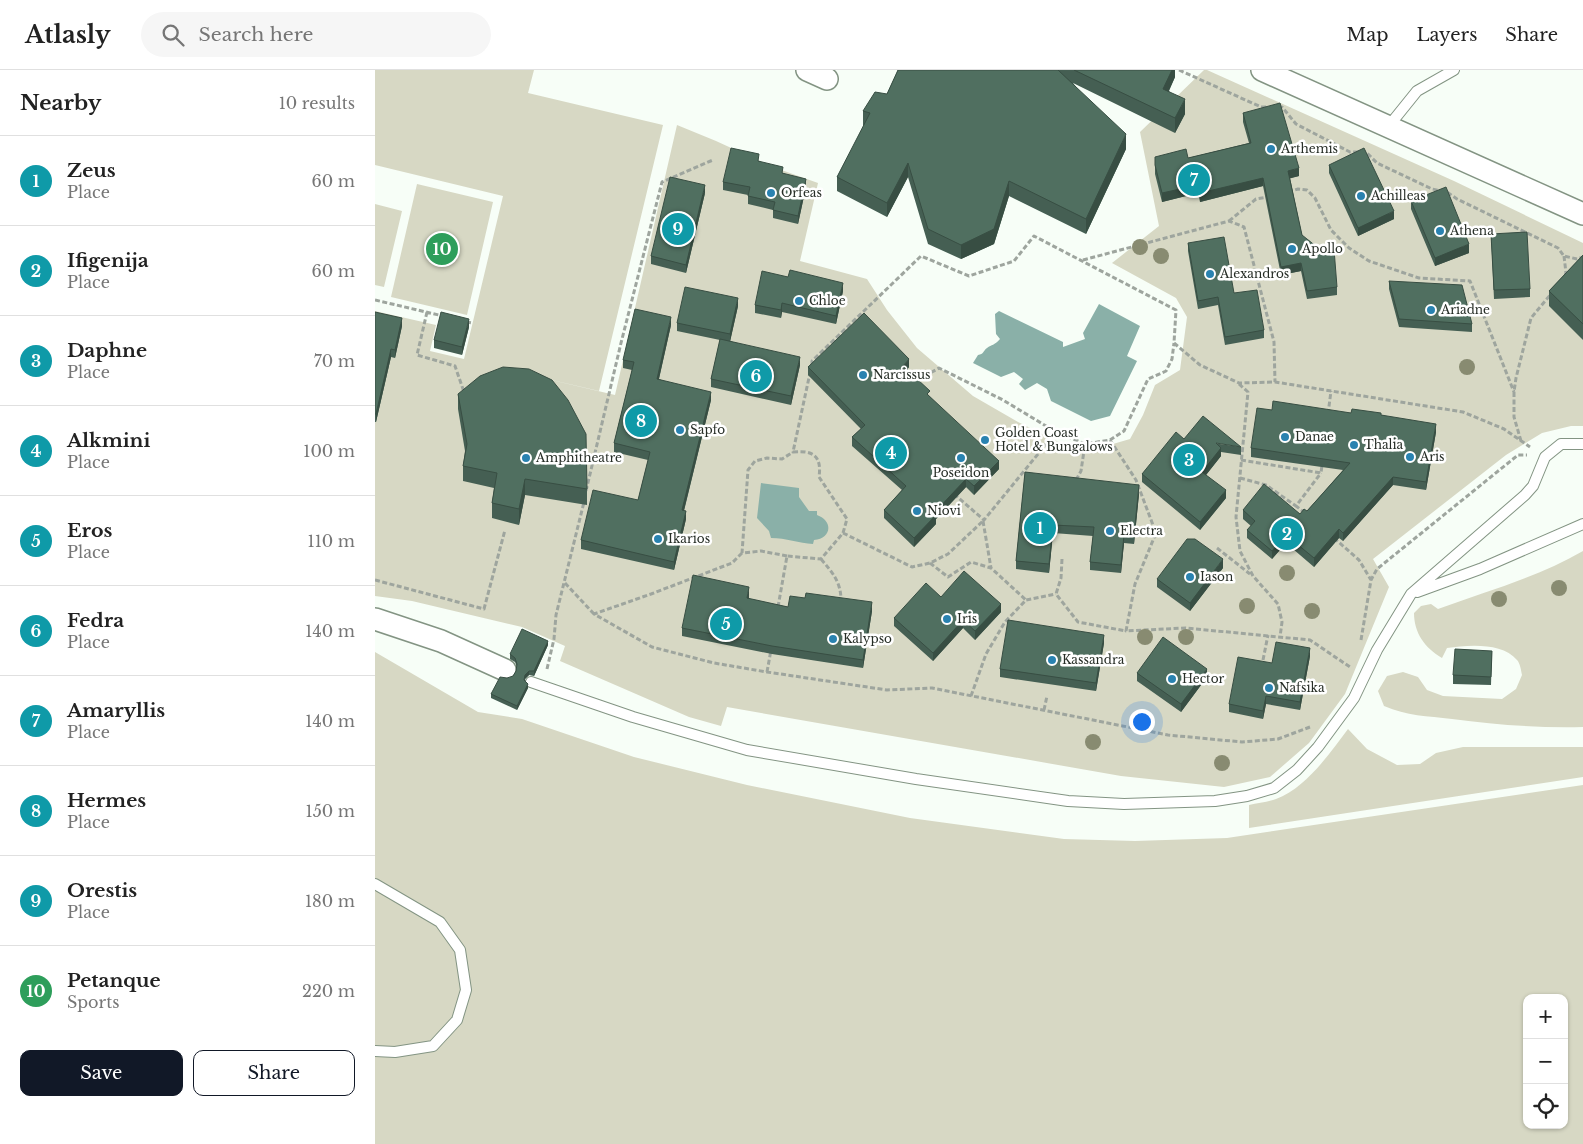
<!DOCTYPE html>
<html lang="en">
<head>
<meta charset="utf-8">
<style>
	:root { --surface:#fff; --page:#f6f6f6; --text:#222; --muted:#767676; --line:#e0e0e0; --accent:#111827 }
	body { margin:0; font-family:"Libre Baskerville",serif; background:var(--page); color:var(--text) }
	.controls { position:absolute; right:15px; bottom:15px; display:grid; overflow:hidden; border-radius:10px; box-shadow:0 1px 4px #0004 }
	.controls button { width:45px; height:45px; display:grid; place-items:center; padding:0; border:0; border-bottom:1px solid var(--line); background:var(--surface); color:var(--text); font:25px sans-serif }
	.you { position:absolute; left:766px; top:651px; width:18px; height:18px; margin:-12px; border:4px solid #fff; border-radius:50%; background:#1a73e8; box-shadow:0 0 0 8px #1a73e833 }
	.badge { display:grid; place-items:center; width:32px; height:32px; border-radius:50%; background:var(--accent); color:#fff; font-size:16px; font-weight:700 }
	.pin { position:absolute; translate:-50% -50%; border:2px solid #fff; box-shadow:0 1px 5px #0006 }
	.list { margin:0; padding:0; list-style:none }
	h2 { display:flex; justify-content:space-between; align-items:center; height:65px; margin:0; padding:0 20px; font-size:21px }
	h2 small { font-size:16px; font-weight:400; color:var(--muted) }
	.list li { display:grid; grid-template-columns:32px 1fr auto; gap:15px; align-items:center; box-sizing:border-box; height:90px; padding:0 20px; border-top:1px solid var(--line) }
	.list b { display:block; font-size:19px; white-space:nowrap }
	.list p { margin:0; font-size:16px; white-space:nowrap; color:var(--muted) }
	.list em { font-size:16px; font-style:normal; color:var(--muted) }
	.actions { display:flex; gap:10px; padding:15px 20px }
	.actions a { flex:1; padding:11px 0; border:1px solid var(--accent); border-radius:10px; text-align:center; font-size:18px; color:var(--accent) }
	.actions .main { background:var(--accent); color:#fff }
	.icon { flex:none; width:28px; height:28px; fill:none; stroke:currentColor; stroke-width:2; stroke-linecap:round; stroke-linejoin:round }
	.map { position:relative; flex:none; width:1208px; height:1074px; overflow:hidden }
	header { display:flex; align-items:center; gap:30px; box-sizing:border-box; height:70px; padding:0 25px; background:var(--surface); border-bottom:1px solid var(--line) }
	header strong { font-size:24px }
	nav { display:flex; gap:28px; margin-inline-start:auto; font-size:18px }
	.search { width:350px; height:45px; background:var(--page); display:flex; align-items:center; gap:12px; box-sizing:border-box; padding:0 18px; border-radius:28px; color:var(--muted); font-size:19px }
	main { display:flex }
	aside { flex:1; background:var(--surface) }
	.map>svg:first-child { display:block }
	.green { fill:#d7d8c4; fill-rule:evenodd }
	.water { fill:#8ab0a8 }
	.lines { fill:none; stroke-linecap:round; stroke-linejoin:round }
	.lane-casing { stroke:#839483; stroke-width:12 }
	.street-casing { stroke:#839483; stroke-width:24 }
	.path { stroke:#9ea59e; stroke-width:3; stroke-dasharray:5 2.5; stroke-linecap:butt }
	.lane { stroke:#fff; stroke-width:10 }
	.street { stroke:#fff; stroke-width:21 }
	.tree { fill:#888b71 }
	.wall { fill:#455f53 }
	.shaded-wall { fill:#384e43 }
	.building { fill:#506f60; stroke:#384e43 }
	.poi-dot { fill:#2982b0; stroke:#fff; stroke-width:2 }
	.labels { text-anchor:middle; stroke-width:5; stroke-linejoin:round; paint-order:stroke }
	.poi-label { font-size:12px; fill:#262d26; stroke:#fff; text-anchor:start }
</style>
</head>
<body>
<header>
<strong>Atlasly</strong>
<div class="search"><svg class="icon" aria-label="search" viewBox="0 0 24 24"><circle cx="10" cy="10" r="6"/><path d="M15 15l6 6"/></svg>Search here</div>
<nav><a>Map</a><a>Layers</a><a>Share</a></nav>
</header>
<main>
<aside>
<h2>Nearby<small>10 results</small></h2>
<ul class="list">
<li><span class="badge" style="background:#0f9aa8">1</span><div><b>Zeus</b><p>Place</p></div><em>60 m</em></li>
<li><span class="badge" style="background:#0f9aa8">2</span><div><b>Ifigenija</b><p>Place</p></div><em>60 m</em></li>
<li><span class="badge" style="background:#0f9aa8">3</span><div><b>Daphne</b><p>Place</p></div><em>70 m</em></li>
<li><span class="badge" style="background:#0f9aa8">4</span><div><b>Alkmini</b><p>Place</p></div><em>100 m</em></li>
<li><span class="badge" style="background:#0f9aa8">5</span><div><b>Eros</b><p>Place</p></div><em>110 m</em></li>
<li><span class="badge" style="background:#0f9aa8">6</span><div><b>Fedra</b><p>Place</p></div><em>140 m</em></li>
<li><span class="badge" style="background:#0f9aa8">7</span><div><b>Amaryllis</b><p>Place</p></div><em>140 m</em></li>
<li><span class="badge" style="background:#0f9aa8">8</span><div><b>Hermes</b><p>Place</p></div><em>150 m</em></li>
<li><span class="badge" style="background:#0f9aa8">9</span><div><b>Orestis</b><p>Place</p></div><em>180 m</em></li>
<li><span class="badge" style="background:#2e9e5b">10</span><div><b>Petanque</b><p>Sports</p></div><em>220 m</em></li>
</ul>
<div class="actions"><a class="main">Save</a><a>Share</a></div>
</aside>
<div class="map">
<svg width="1208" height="1074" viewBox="0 0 1208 1074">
	<rect width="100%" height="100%" fill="#f7fef7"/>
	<path class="green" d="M0,0H159L153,23L288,55L224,321L126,298L240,325L302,55L341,71L398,97L443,113L425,191L492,209L512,240L542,278L598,326L643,352L690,375L707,380L714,381L755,369L768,345L780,315L805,300L812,247L801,228L737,193L784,156L765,62L829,0H832L1079,111L1208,173V356H1196L1167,363L1131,385L998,489L1014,517L970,624L934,673L895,707L849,717L746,706L352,637L346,656L314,647L185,591L190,576L147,557L37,531L0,526V241L61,255L55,281L89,289L128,126L0,95Z
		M42,114L118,132L92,245L16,227Z
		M0,134L27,141L9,217L0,215Z
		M1208,481V657C1164,658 1121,655 1077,649C1052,646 1032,646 1009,636L1003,621L1012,606L1028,602L1043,607L1052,620L1068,626L1127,629L1141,619L1147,605C1146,600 1145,593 1142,590C1127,572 1093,575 1072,578L1067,588C1050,578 1039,563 1039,543L1046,536L1056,534L1063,539C1112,521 1163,507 1208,481Z
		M0,582L103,642L147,649L259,687L372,715L535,748L689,769L760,771L852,768L1208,715V1074H0ZM1152,928H1189V1055H1152Z
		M973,659L992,679L1022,695L1045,694L1061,683L1088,677H1208V707L874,758V735C883,733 892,732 901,729C931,718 955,683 973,659Z"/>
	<path class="water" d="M724,234L765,256L752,286L762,291L735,346L716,351L676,331L672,319L662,313L650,320L644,314L648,309L639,302L626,307L598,293L603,285C609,284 608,281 612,278C617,274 619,276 625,269L621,264L620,244L624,241L688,272V277L710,269L708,263Z
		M386,413L424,418V427L434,441H442V445C459,451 456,469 439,470L438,474C424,473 411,468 396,468L394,461L382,448Z"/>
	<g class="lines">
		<defs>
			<path id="lane" d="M1013,57L1042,21L1079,0
				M1042,522L1105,499L1208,454
				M156,612L258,647L372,680L541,709L693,731L749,734L840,731L872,726L899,718L922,700L943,677L979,628L1002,580L1036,524L1150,425L1158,416L1170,387L1186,374H1208
				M0,814L65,852L85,880L91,920L82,950L58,976L20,982L0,981"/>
			<path id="street" d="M432,0L452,9
				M887,0L1208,144
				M0,549L66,571L130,600"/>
		</defs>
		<use href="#lane" class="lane-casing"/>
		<use href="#street" class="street-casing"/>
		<path class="path" d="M804,0L886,37H892
			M903,37H907L921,54L975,82H991L1002,93L1057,119L1072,122L1082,129L1183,178L1189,186L1202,189L1208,187
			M913,122L923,119L932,120L940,128L956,160L974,178L994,191L1044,208L1095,211L1139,322
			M854,151L881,129L893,127
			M1189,186L1191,203L1190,205
			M708,190L854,151L869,157L899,272L900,312
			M0,230L68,246
			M52,242L42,285L80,296L89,322
			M91,252L98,253
			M437,295V291L546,186L594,206L639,191L659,166L801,240L799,273L825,295L864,313L900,312L1088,342L1129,359L1155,377
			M543,310L564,298L628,330L681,362
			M864,314L873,322L861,447L865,481L878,506L903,534L907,552L905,567
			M953,344L956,321
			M735,370L761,410L781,463L760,514L751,561L811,558L935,570L975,597
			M1146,371L1139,347V322L1141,308L1156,248L1176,224
			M866,390L946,403L947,395
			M865,408L891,415L921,436
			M701,410L706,401L710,374
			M211,421L246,273L287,112L338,90
			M579,424L609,450L681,362L710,374L735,370L749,361L773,309L791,301L797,289L799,273
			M930,443L921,436L946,403
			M608,451L616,498
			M468,463L537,497L555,493L573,484L609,450
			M959,468L984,490L996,510
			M842,478L875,504
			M367,483L357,493L276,524L219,544L277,577L339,593L392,602L512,620L557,618L793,665L867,672L903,669L935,657
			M412,486L386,481L367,483L373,400L380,391L392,388L407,389L418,382
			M446,489C457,502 466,512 466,530
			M687,489L686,508L681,524L703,552L751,561
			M555,493L573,507L596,492L616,498L651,530
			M0,510L109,539L130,460
			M190,513L219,544
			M403,537L412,486L446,489L468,463L472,449L444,407C447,386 438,380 418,382L435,303
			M986,570L996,510L1002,499L1143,385H1152
			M888,590L893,565
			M172,599L179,569L181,545L209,432
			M392,602L396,580
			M596,626L611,584L630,552L651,530L681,524
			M669,640L672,626"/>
		<use href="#lane" class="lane"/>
		<use href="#street" class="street"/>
	</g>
	<g class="tree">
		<circle cx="765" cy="177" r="8"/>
		<circle cx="786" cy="186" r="8"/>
		<circle cx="1092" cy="297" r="8"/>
		<circle cx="912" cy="503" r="8"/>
		<circle cx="1184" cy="518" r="8"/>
		<circle cx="1124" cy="529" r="8"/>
		<circle cx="872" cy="536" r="8"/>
		<circle cx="937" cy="541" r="8"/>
		<circle cx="770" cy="567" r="8"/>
		<circle cx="811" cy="567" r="8"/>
		<circle cx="718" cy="672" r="8"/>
		<circle cx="847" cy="693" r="8"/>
	</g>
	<path class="wall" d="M523,0H800V7L794,21L810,44L800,63L698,13L751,79L711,164L634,126L619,174L586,189L553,174L533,107L512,147L462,121V107L489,56L488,55V41L512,24Z
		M868,43L924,106L915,108L927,165L962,217V225L932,229L926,201L906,205L888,116L825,132L823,123L787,132L780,104V87L813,88L874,73L868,52Z
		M384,91L408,103L431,117L423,154L398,148V140L373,134V125L348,120V112Z
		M954,95L1019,149L983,166L954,103Z
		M330,123L311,203L276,194V186Z
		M1036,131L1094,183L1060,196L1036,139Z
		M1116,164L1155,219V227L1119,229Z
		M813,173L859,223L889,260V268L850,275L843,235L823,239L813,181Z
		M1208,185V270L1174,236V221Z
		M1014,211L1097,254V262L1024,257L1014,219Z
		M468,221L461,254L407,242L406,248L380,243V235Z
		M363,236L355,271L425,295L416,335L336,317V309L345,270L302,261V253Z
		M0,242L27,256L20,288L16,287L1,352H0Z
		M296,255L284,309L336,330L309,441L311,449L299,500L206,479V470L263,430L273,390L239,382V373L257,300L248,298V290Z
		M94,257L87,285L59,278V270Z
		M433,297H534L532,300L555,327L624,399L599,425L591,417L561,449V454L539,477L509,448V440L527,420L477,376V367L486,359L433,305Z
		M83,324L212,419V435L150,425L144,455L117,448V433L119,418L88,411V396L90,381L83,339Z
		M897,340L976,343L1006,345L1061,362L1051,420L1018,415L968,471L964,468L939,497L911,473L897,489L872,468V460L876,456L868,449V440L925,444L932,441L968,400L876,387V378Z
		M809,369L866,377V385L846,382V386L831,405L851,428L825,460L767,412V404Z
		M650,402L764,424L759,474L749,473L746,503L715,500V492L718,466L678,463L674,503L641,499V491Z
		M848,498L815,541L782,517V509Z
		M374,525V529L413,537L497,541L488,598L397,584L307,566V558Z
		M566,527L626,542L600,570L588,558L558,591L519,556V548Z
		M729,573L721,621L625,607V599Z
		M173,575L159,606L154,605L150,609L153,618L142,640L116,628V624L138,606L141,601L142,597L140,592L135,589V584Z
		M1117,581L1116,615L1078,614V605Z
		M935,586L925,640L891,634L888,649L854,642V634L897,593Z
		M762,603L832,607L806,642L762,611Z"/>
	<path class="shaded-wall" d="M797,0H800V7L788,33V19Z
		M810,29V44L800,63V48Z
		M751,64V79L711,164V149Z
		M533,93V107L512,147V133Z
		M924,98V106L913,109V101Z
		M888,108V116L825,132V123Z
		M431,109V117L423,154V146Z
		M634,111V126L619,174L586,189V175Z
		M330,115V123L311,203V195Z
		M823,115V123L787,132V123Z
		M1019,141V149L983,166V158Z
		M1094,174V183L1060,196V188Z
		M926,193V201L906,205V197Z
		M468,213V221L461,254V246Z
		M363,228V236L355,272V264Z
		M407,233V242L406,248V240Z
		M296,247V255L282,317V309Z
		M27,248V256L20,288V280Z
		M94,249V257L87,285V277Z
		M16,279V287L1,352V344Z
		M425,287V295L416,335V326Z
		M534,289V297L528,304V296Z
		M336,322V330L307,448V440Z
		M1061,354V362L1051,420V412Z
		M846,378V386L827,410V402Z
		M624,391V399L599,425V416Z
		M1018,407V415L968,471V463Z
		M150,409V425L144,455V439Z
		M591,409V417L561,449V454L539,477V468L559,443Z
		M764,415V424L759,474V465Z
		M851,420V428L825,460V452Z
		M311,441V449L299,500V492Z
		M678,455V463L674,503V494Z
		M964,459V468L939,497V488Z
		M749,465V473L746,503V495Z
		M911,465V473L897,489V481Z
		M848,489V498L815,541V533Z
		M374,517V525L372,536V528Z
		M497,532V541L488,598V590Z
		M626,534V542L600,570V561Z
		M588,550V558L558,591V583Z
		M729,565V573L721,621V613Z
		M173,571V575L159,606V601Z
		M935,578V586L925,640V632Z
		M832,599V607L806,642V634Z
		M154,601V605L150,609V605Z
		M153,614V618L142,640V636Z
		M891,626V634L888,649V641Z"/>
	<path class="building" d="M523,0H683L751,64L711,149L634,111L619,159L586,175L553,159L533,93L512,133L462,107L495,43L488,41L500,22L512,24Z
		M699,0H797L788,19L810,29L800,48Z
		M905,33L924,98L913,101L927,165L947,181L959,179L962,217L932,221L926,193L906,197L888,108L825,123L823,115L787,123L780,95V87L811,79L813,88L876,73L868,43Z
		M356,78L384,84L383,91L408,97L407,103L431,109L423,146L398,140L400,132L373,126L375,117L348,112Z
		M989,78L1019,141L983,158L954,95Z
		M295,107L330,115L311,195L276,186Z
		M1071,117L1094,174L1060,188L1036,131Z
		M1152,162L1155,219L1119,220L1116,164Z
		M849,167L859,223L882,220L889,260L850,267L843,227L823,231L813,173Z
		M1208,185V254L1174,221Z
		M415,200L468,213L461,246L407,233L406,240L380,235L387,201L413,207Z
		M1014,211L1087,215L1097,254L1024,249Z
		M310,217L363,228L355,264L302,253Z
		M260,239L296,247L282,309L336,322L307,440L311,441L299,492L206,470L218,420L263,430L275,382L239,373L259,292L248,290Z
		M0,242L27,248L20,280L16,279L1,344H0Z
		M66,242L94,249L87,277L59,270Z
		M489,243L534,289L528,296L555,321L552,324L624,391L599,416L591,409L559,443L561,445L539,468L509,440L531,416L477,367L490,355L433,297Z
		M345,269L425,287L416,326L336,309Z
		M128,297L154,299L177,310L193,330L211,364L212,419L150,409L144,439L117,433L122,403L88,396L92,374L83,324L105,306Z
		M898,331L976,343L977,339L1006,343V345L1061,354L1051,412L1018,407L968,463L964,459L939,488L911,465L897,481L872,460L880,451L868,440L889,414L925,444L929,439L932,441L975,393L876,378L882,338L897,340Z
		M828,346L866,377L841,373L846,378L827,402L851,420L825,452L767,404L801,362L809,369Z
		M650,402L764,415L759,465H749L746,495L715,492L719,457L678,455L674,494L641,491Z
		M812,469H820L848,489L815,533L782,509Z
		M589,501L626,534L600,561L588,550L558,583L519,548L551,513L566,527Z
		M318,505L374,517L372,528L413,537L415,526L430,528L431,523L497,532L488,590L397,576L307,558Z
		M633,550L729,565L721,613L625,599Z
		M147,559L173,571L159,601H154L150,605L149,610L153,614L142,636L116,624L125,607L132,608L138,606L141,601L142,594L140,588L135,584Z
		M788,567L832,599L806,634L762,603Z
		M901,572L935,578L925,632L891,626L888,641L854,634L863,587L897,593Z
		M1080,579L1117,581L1116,607L1078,605Z"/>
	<g class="poi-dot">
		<circle cx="896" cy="79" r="5"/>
		<circle cx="396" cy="123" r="5"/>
		<circle cx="986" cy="126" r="5"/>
		<circle cx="1065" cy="161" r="5"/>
		<circle cx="917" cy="179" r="5"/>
		<circle cx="835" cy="204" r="5"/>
		<circle cx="424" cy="231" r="5"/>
		<circle cx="1056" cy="240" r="5"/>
		<circle cx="488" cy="305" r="5"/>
		<circle cx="305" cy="360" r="5"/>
		<circle cx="910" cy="367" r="5"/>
		<circle cx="610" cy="370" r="5"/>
		<circle cx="979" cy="375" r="5"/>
		<circle cx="1035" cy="387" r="5"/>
		<circle cx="151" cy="388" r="5"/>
		<circle cx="586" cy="388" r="5"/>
		<circle cx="542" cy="441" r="5"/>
		<circle cx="735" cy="461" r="5"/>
		<circle cx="283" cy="469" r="5"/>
		<circle cx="815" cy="507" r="5"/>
		<circle cx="572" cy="549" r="5"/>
		<circle cx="458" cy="569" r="5"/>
		<circle cx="677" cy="590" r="5"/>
		<circle cx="797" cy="609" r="5"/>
		<circle cx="894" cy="618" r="5"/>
	</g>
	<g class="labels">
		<g class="poi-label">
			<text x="906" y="83">Arthemis</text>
			<text x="406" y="127">Orfeas</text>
			<text x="996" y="130">Achilleas</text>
			<text x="1075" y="165">Athena</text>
			<text x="927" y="183">Apollo</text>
			<text x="845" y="208">Alexandros</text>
			<text x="434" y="235">Chloe</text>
			<text x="1066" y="244">Ariadne</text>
			<text x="498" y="309">Narcissus</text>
			<text x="315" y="364">Sapfo</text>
			<text x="620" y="367">Golden Coast<tspan x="620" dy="14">Hotel &amp; Bungalows</tspan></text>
			<text x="920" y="371">Danae</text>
			<text x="989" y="379">Thalia</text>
			<text x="1045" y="391">Aris</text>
			<text x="161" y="392">Amphitheatre</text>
			<text x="586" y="407" text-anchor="middle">Poseidon</text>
			<text x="552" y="445">Niovi</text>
			<text x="745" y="465">Electra</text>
			<text x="293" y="473">Ikarios</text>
			<text x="825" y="511">Iason</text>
			<text x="582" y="553">Iris</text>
			<text x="468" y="573">Kalypso</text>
			<text x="687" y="594">Kassandra</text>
			<text x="807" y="613">Hector</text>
			<text x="904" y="622">Nafsika</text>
		</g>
	</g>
</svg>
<div class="controls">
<button>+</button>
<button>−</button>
<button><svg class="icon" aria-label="locate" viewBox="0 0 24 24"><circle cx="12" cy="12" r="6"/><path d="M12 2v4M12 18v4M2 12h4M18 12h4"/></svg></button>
</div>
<div class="you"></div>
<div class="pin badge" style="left:665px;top:458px;background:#0f9aa8">1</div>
<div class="pin badge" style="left:912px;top:464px;background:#0f9aa8">2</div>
<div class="pin badge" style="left:814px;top:390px;background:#0f9aa8">3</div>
<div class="pin badge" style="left:516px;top:383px;background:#0f9aa8">4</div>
<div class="pin badge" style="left:351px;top:554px;background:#0f9aa8">5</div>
<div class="pin badge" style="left:381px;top:306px;background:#0f9aa8">6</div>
<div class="pin badge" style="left:819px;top:110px;background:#0f9aa8">7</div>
<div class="pin badge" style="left:266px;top:351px;background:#0f9aa8">8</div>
<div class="pin badge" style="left:303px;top:159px;background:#0f9aa8">9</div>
<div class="pin badge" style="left:67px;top:179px;background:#2e9e5b">10</div>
</div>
</main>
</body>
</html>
